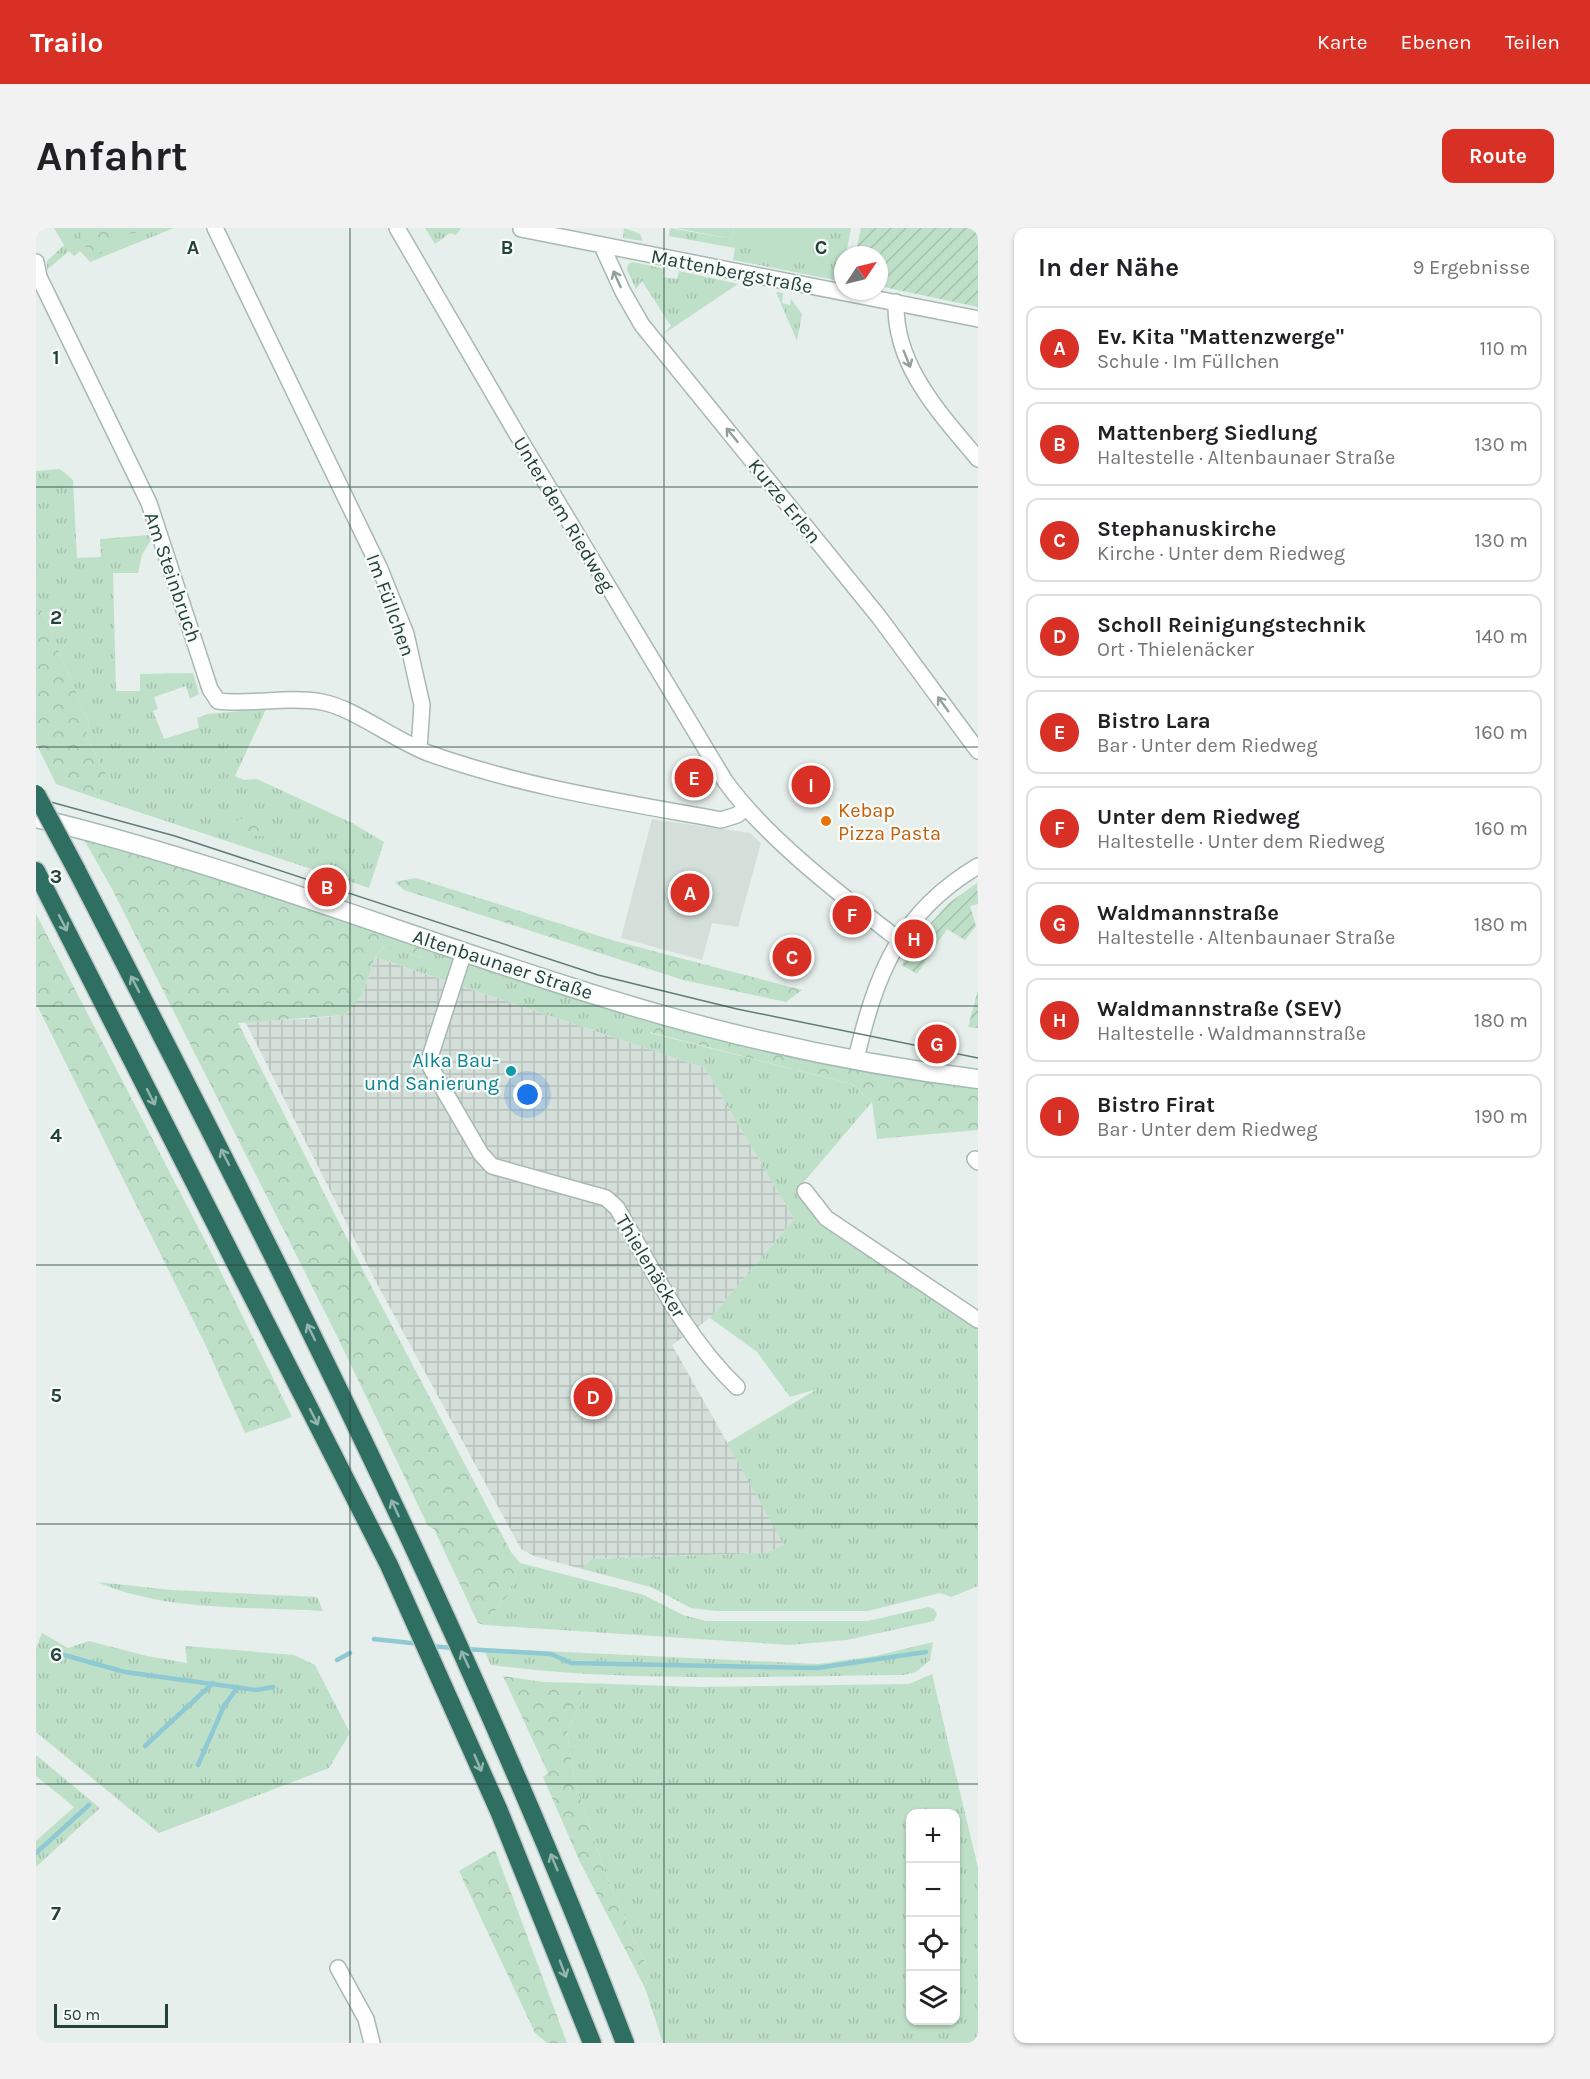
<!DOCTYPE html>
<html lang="de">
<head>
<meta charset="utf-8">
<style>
	:root { --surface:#fff; --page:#f2f2f2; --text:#202124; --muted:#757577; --line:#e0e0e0; --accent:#d93025 }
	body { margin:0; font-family:Karla,sans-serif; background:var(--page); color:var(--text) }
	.controls { position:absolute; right:18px; bottom:18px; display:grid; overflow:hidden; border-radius:12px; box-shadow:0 2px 4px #0004 }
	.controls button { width:54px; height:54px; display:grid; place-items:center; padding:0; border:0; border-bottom:2px solid var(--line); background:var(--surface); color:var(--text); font:30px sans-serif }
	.compass { position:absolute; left:798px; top:18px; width:54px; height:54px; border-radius:50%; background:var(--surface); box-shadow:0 2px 4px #0004; rotate:55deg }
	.scale { position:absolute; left:18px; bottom:15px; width:114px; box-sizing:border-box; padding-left:6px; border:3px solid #24423a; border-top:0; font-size:16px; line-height:21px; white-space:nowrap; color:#24423a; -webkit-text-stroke:4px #f7fbf9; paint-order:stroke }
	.you { position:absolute; left:492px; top:867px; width:21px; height:21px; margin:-15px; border:4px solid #fff; border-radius:50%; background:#1a73e8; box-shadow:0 0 0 9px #1a73e833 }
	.badge { display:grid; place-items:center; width:39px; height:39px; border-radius:50%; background:var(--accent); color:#fff; font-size:20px; font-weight:700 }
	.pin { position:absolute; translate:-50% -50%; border:3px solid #fff; box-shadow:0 2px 6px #0006 }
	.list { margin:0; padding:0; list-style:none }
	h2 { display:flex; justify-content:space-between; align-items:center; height:78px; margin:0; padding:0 24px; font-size:26px }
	h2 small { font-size:20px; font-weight:400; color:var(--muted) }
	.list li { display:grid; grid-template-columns:39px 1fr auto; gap:18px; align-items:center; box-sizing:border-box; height:84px; margin:0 12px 12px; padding:0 12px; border:2px solid var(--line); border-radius:12px }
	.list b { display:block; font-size:22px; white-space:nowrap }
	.list p { margin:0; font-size:20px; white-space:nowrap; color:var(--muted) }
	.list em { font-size:20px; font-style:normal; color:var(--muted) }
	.icon { flex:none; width:33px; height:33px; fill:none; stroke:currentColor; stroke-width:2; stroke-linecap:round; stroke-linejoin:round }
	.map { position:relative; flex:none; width:942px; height:1815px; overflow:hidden; border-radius:12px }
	header { display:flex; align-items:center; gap:36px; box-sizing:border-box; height:84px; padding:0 30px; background:var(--accent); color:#fff }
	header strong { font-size:28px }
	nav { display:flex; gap:33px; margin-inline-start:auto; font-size:21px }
	.intro { display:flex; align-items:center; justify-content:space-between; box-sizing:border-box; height:144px; padding:0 36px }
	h1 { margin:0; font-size:42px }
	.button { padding:15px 27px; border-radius:12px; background:var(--accent); color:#fff; font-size:21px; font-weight:700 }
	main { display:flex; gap:36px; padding:0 36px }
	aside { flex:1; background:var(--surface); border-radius:12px; box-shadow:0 2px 4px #0004 }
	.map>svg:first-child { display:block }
	.built { fill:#d4dfda }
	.industrial { fill:url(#industrial-grid) }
	.grass { fill:url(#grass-tufts); fill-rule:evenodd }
	.forest { fill:url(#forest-crowns) }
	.garden { fill:url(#garden-furrows) }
	.pitch { fill:#bfe0c8 }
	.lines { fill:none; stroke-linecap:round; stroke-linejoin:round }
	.stream { stroke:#8ec9d4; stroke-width:4.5 }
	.street-casing { stroke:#a8b8b2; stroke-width:18 }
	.secondary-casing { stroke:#a4bbb3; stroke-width:21 }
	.highway-casing { stroke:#c2cac8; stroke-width:21 }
	.street { stroke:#fff; stroke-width:15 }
	.secondary { stroke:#fff; stroke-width:18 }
	.highway { stroke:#2f6f62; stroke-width:18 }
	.tram { stroke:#5f7d75; stroke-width:1.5 }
	.highway-bridge-casing { stroke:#c2cac8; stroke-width:21; stroke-linecap:butt }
	.highway-bridge { stroke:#2f6f62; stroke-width:18 }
	.oneway { stroke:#92a09c }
	.oneway2 { stroke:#93b5ae }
	.grid { fill:none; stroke:#24423a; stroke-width:1.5; stroke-opacity:0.55 }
	.food-dot { fill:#e8710a; stroke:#f7fbf9; stroke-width:2 }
	.culture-dot { fill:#0f9aa8; stroke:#f7fbf9; stroke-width:2 }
	.labels { text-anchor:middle; stroke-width:4.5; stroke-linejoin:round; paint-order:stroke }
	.street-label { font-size:20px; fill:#24423a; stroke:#f7fbf9 }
	.food-label { font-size:20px; fill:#c56008; stroke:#f7fbf9; text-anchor:start }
	.culture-label { font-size:20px; fill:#0d838f; stroke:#f7fbf9; text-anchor:end }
	.grid-label { font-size:20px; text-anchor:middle; font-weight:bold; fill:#24423a; stroke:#f7fbf9; stroke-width:4.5; stroke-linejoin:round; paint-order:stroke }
</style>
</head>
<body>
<header>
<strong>Trailo</strong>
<nav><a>Karte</a><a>Ebenen</a><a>Teilen</a></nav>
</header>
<div class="intro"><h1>Anfahrt</h1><a class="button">Route</a></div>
<main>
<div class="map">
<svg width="942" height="1815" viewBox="0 0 942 1815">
	<defs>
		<pattern id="industrial-grid" width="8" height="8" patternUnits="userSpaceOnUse" patternTransform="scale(1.5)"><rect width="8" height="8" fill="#d4dfda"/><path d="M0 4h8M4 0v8" fill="none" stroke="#b6c1bc"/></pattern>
		<pattern id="grass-tufts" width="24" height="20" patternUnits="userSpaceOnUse" patternTransform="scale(1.5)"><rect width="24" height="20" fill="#bfe0c8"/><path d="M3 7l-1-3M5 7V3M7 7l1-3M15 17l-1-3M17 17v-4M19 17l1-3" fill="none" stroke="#a4c1ad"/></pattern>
		<pattern id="forest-crowns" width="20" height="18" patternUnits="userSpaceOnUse" patternTransform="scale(1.5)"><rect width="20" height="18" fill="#bfe0c8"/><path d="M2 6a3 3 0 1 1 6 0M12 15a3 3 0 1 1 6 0" fill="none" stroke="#a4c1ad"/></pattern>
		<pattern id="garden-furrows" width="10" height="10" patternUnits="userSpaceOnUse" patternTransform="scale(1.5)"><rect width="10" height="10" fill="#bfe0c8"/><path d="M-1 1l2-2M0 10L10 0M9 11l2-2" fill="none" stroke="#a4c1ad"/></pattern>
	</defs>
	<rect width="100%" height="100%" fill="#e6efeb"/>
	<path class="built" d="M616,591L714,605L725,615L702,699L676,695L666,732L585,710Z"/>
	<path class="industrial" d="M339,729L669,840L758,991L674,1090L636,1117L749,1317L730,1325L555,1331L546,1341L498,1328L485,1321L339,1052L209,793L270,791L309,787L327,766Z"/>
	<path class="grass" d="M18,0H138L54,34L44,23L38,28L33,23L11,42V33L28,17Z
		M389,0H425L420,7L414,5L399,16Z
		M588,0L604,6L607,13L587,10Z
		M634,0L696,11L698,0H815L810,27H807L804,53L697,32L699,20L633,8Z
		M597,34L629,41L627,49L641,51L643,43L702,56L626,107L635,98L606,53L600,61L591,42L592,36Z
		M740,64L747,65L746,75L754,77L755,71L766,86L761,113Z
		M24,241L37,252L41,330L65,329L64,311L113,307L115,312L106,327L102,345H77L80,463H104V446L157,445L163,466L154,471L150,458L118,469L122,481L117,483L128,511L163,500L161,490L171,486L230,481L199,548L208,552L221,551L316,595L348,614L333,660L57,569L74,553L50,508L53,495L0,369V243Z
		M349,717L386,730L383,720L616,795L614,805L816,856L836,874L761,962L787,995L942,1100V1358L915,1369L904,1365L832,1383H680L655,1380L615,1359L546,1341L555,1331L730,1325L748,1317L691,1215L781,1161L754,1169L721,1124L674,1090L758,991L669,840L339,729Z
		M484,1335L608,1367L647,1387L670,1393H832L892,1379L898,1381L901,1386L898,1393L811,1412L753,1417L448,1397L472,1367Z
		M61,1354L136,1362L281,1369L287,1383C212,1378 131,1384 61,1354Z
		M6,1405L32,1420L53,1413L111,1428L151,1435L149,1418L258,1427L279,1437L314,1505L293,1540L123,1605L0,1504V1420Z
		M897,1414L894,1432L880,1444L868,1447C731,1448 591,1455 455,1437L447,1420L782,1436L839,1428Z
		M896,1446L942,1640V1815H627L609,1760L613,1744L572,1652L539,1555L531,1504L545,1476L546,1455L664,1459L873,1456ZM874,1586H920V1792H874Z
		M0,1527L64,1580L0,1639V1613L38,1579L0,1548Z"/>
	<path class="forest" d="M41,0H121L90,7L74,21L59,26L45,15L46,6Z
		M0,369L53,495L50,508L74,553L57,569L20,556L0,515Z
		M216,589C224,592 234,600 232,609L217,607L200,596L201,592Z
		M47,610L131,634L383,720L387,730L348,718L339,729L327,766L309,787L202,795L333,1054L475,1324L484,1335L472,1367L448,1397L442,1395L398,1301L392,1298L302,1110L75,659Z
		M380,650L579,713L766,762L750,774L647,752L368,662L359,654Z
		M0,686L177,1028L256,1189L209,1205L170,1118L0,775Z
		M616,795L833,842L942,859V902L841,911L836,874L816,856L613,804Z
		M467,1448L508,1454L546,1455L545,1476L531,1504L539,1555L572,1652L613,1744L609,1760L544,1634L507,1549L512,1545Z
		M459,1622L531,1815H511L499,1805L423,1643Z"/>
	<path class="garden" d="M825,0H942V79L843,58V27H819Z
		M941,655L942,676L934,678L940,698L929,712L911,701L900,717L885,706L913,675Z
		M882,710L898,721L881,746L866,737Z
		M942,762V800L932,799Z"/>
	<path class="pitch" d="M640,0H698L696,11Z
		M713,0L773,3L768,31L709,20Z"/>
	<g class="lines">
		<path class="stream" d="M338,1411L384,1416
			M395,1418L417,1420
			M428,1421L515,1426L535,1435L781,1440L890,1424
			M17,1424L89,1444L220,1462L237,1459
			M301,1432L314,1425
			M109,1518L177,1455
			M162,1537L188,1478L202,1459
			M0,1625L53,1577"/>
		<defs>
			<path id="street" d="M179,0L344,341L370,406L386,477L383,521
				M361,0L486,215L689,553C730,610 806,668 863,712
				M485,1L942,91
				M566,18L587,64L606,97L843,389L942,523
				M0,34L3,49L113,275L174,461L182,473C216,477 251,468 286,474C318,480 358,512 392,525C487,559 586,574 685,592L701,587L710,580
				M860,74C858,138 904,185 942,231
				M428,724L394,829L395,840L445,926L456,938L570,970L581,980C617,1042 649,1109 701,1159
				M820,831C840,746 863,685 942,638
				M939,931L942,934
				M769,963L790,990L942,1092
				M302,1740L330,1791L336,1815"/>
			<path id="secondary" d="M0,590C188,635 369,708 553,765C679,805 811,835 942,851"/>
			<path id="highway" d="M40,641C238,1025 435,1411 589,1815
				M0,643L353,1337L463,1583L556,1815"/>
		</defs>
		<use href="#street" class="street-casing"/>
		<use href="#secondary" class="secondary-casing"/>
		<use href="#highway" class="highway-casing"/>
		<use href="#street" class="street"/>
		<use href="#secondary" class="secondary"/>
		<use href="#highway" class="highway"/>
		<path class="tram" d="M0,570L139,608L562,747L701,781L942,830"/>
		<defs>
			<path id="highway-bridge" d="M0,566L40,641"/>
		</defs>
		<use href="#highway-bridge" class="highway-bridge-casing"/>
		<use href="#highway-bridge" class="highway-bridge"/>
	</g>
	<defs><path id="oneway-shaft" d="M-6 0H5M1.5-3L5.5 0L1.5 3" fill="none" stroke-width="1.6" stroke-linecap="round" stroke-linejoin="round" transform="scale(1.5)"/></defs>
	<g class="oneway">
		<use href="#oneway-shaft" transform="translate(581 51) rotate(-114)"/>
		<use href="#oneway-shaft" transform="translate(871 131) rotate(68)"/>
		<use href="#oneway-shaft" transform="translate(696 207) rotate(-129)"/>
		<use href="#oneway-shaft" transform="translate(907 476) rotate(-126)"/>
	</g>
	<g class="oneway2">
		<use href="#oneway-shaft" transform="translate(27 695) rotate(63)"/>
		<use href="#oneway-shaft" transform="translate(99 756) rotate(-117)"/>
		<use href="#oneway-shaft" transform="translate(115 869) rotate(63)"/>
		<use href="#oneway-shaft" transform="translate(189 929) rotate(-117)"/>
		<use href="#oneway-shaft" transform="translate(275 1104) rotate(-116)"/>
		<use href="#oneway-shaft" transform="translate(278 1189) rotate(63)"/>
		<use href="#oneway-shaft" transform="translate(359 1280) rotate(-115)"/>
		<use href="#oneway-shaft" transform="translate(429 1431) rotate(-115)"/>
		<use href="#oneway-shaft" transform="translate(442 1535) rotate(67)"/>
		<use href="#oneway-shaft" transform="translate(518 1634) rotate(-113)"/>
		<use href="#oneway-shaft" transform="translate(527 1741) rotate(69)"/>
	</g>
	<path class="grid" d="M314,0V1815M628,0V1815M0,259H942M0,519H942M0,778H942M0,1037H942M0,1296H942M0,1556H942"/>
	<circle class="food-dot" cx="790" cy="593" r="6"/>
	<circle class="culture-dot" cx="475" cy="843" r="6"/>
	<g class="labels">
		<g class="street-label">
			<text transform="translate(696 43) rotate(11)" y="7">Mattenbergstraße</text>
			<text transform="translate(749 273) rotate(51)" y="7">Kurze Erlen</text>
			<text transform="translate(528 286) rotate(59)" y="7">Unter dem Riedweg</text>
			<text transform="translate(137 349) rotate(71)" y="7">Am Steinbruch</text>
			<text transform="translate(355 377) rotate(70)" y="7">Im Füllchen</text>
			<text transform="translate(467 736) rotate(18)" y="7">Altenbaunaer Straße</text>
			<text transform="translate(615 1038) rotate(59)" y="7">Thielenäcker</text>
		</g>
		<g class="food-label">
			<text x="802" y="589">Kebap<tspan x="802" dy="23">Pizza Pasta</tspan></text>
		</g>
		<g class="culture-label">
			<text x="463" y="839">Alka Bau-<tspan x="463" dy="23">und Sanierung</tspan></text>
		</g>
	</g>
	<g class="grid-label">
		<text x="157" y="26">A</text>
		<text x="471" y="26">B</text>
		<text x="785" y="26">C</text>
		<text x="20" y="136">1</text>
		<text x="20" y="396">2</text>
		<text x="20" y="655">3</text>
		<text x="20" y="914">4</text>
		<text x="20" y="1174">5</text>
		<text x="20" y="1433">6</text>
		<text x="20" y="1692">7</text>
	</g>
</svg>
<div class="controls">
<button>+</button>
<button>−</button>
<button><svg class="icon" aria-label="locate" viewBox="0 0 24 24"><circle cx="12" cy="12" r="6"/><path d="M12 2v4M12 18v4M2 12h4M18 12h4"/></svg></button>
<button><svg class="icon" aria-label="layers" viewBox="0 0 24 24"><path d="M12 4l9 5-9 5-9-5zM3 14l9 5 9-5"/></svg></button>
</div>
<svg class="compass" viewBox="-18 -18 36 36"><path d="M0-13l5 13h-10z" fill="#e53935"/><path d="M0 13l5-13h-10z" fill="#757577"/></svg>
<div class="scale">50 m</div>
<div class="you"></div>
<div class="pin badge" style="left:654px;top:665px">A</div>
<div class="pin badge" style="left:291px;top:659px">B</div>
<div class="pin badge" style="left:756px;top:729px">C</div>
<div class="pin badge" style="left:557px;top:1169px">D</div>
<div class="pin badge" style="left:658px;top:550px">E</div>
<div class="pin badge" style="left:816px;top:687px">F</div>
<div class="pin badge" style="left:901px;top:816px">G</div>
<div class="pin badge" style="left:878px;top:711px">H</div>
<div class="pin badge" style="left:775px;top:557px">I</div>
</div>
<aside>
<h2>In der Nähe<small>9 Ergebnisse</small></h2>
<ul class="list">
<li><span class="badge">A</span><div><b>Ev. Kita &quot;Mattenzwerge&quot;</b><p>Schule · Im Füllchen</p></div><em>110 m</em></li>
<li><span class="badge">B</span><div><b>Mattenberg Siedlung</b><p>Haltestelle · Altenbaunaer Straße</p></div><em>130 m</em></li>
<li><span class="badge">C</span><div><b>Stephanuskirche</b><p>Kirche · Unter dem Riedweg</p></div><em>130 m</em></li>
<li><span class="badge">D</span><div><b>Scholl Reinigungstechnik</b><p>Ort · Thielenäcker</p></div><em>140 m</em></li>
<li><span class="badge">E</span><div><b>Bistro Lara</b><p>Bar · Unter dem Riedweg</p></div><em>160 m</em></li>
<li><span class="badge">F</span><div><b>Unter dem Riedweg</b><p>Haltestelle · Unter dem Riedweg</p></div><em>160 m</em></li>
<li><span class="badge">G</span><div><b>Waldmannstraße</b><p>Haltestelle · Altenbaunaer Straße</p></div><em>180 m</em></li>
<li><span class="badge">H</span><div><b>Waldmannstraße (SEV)</b><p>Haltestelle · Waldmannstraße</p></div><em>180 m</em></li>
<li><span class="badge">I</span><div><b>Bistro Firat</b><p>Bar · Unter dem Riedweg</p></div><em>190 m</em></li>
</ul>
</aside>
</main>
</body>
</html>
